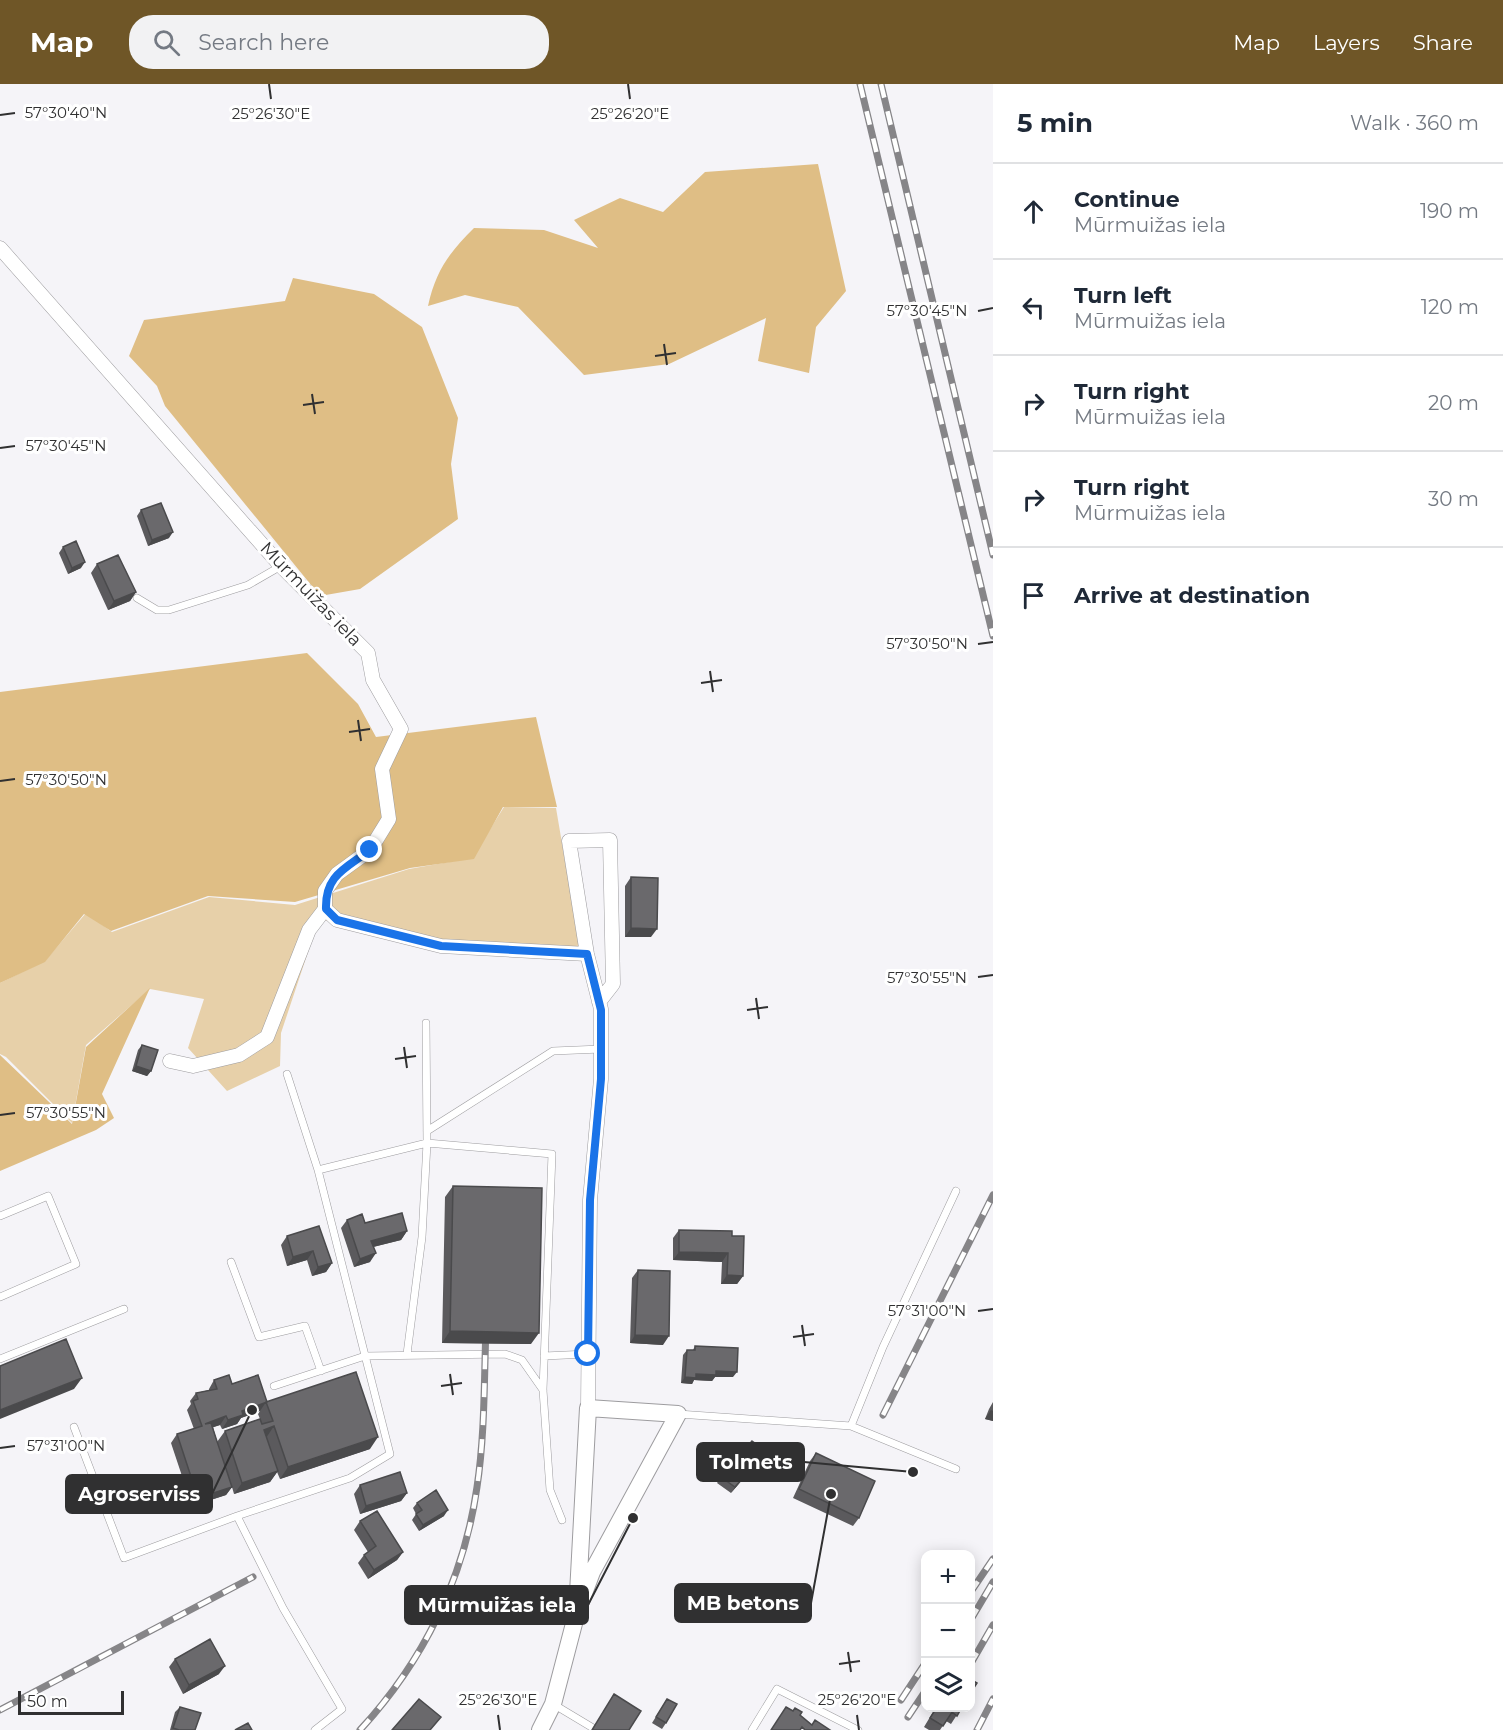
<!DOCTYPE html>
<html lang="en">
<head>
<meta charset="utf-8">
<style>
	:root { --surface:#fff; --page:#f2f2f3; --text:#1f2937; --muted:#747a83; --line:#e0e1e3; --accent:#6f5627 }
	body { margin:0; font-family:Montserrat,sans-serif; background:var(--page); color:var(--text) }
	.controls { position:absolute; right:18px; bottom:18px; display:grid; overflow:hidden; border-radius:12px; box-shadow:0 3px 15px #0003 }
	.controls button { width:54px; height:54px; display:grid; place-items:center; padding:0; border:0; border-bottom:2px solid var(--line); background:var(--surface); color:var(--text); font:30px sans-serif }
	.scale { position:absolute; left:18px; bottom:15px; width:106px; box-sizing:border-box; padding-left:6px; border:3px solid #303031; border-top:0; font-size:16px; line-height:21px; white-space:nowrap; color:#303031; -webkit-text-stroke:4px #fff; paint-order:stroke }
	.stop { position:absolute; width:18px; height:18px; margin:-14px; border:4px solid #1a73e8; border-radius:50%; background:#fff }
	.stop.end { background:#1a73e8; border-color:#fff; box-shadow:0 2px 6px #0008 }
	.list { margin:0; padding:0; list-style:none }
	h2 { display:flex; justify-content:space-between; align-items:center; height:78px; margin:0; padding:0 24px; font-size:26px }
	h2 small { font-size:20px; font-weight:400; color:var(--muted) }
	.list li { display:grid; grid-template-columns:39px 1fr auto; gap:18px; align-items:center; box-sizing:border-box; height:96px; padding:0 24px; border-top:2px solid var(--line) }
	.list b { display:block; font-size:22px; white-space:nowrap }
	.list p { margin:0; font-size:20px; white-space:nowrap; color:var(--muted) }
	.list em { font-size:20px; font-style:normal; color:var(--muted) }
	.icon { flex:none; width:33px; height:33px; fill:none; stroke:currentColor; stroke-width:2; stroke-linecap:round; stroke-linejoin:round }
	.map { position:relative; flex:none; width:993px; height:1646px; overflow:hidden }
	header { display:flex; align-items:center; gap:36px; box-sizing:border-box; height:84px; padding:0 30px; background:var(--accent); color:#fff }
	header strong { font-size:28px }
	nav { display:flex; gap:33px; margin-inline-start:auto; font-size:21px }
	.search { width:420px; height:54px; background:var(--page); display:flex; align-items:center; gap:15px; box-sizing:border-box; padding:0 21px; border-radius:24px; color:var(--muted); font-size:22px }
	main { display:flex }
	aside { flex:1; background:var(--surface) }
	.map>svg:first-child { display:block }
	.green { fill:#e7d0a9 }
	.forest { fill:#dfbe85 }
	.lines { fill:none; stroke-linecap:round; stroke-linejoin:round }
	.service-casing { stroke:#9d9c9f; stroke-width:8 }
	.minor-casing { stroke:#9d9c9f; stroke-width:15 }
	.tertiary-casing { stroke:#9d9c9f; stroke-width:18 }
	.service { stroke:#fff; stroke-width:7 }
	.minor { stroke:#fff; stroke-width:14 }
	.tertiary { stroke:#fff; stroke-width:16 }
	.rail-casing { stroke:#868588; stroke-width:7 }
	.rail { stroke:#fff; stroke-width:4.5; stroke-dasharray:14; stroke-linecap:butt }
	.wall { fill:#5b5a5d; fill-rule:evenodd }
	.shaded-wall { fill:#4a4a4c }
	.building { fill:#6a696c; stroke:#4a4a4c; stroke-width:1.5 }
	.route { stroke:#1a73e8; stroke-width:8 }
	.ticks { fill:none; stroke:#303031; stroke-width:2 }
	.labels { text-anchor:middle; stroke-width:6; stroke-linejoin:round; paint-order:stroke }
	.street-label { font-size:18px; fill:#303031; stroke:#fff }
	.ticks-label { font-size:15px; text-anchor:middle; fill:#303031; stroke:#fff; stroke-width:6; stroke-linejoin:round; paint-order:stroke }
	.leader { fill:none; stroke:#303031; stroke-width:2 }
	.callout-dot { fill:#303031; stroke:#fff; stroke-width:2 }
	.callout { fill:#303031; stroke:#303031; stroke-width:2 }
	.callout-label { font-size:20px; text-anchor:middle; font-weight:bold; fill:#fff }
</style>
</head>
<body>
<header>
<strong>Map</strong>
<div class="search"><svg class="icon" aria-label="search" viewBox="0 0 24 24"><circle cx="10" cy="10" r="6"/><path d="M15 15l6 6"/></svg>Search here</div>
<nav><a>Map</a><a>Layers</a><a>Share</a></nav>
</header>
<main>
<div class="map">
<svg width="993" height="1646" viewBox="0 0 993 1646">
	<rect width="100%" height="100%" fill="#f5f4f8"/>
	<path class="green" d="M504,723L556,724L580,865L451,861L319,835L281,949L280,982L227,1007L188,964L204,915L150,905L86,961L72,1039L6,973L0,970V899L45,877L86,829L112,848L209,813L295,821L409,785L472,774Z"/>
	<path class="forest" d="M818,80L846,207L816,243L809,289L758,277L766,234L669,280L584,291L518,223L465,211L428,222C436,186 449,169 474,144L544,146L598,164L574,136L620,114L663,128L705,88Z
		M293,194L374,210L422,243L458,334L451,380L458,435L360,505L320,512L165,322L157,302L129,272L144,236L285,217Z
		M307,569L358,620L376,653L536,633L557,723H503L474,775L410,784L295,818L208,812L111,847L84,830L45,878L0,899V608Z
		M150,904L102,1010L114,1034L96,1046L0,1087V971L72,1040L86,963Z"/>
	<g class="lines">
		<defs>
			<path id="service" d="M137,514L157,526H169L248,501L281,482
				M287,990L318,1086L390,1370L350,1394L237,1432L283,1524L342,1625L315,1646
				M427,1047L553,967L601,965
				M318,1086L427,1059L552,1070L543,1306L550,1406L562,1436
				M0,1132L48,1112L76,1180L0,1213
				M231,1178L259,1253L305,1242L321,1287
				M407,1270L422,1153L427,1059L426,939
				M544,1272L588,1270
				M0,1275L124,1225
				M274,1302L365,1272L505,1270L522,1276L543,1306
				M678,1330L851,1342L883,1263L956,1107
				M851,1342L956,1385
				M74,1343L124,1474L237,1432
				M553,1620L593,1644
				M752,1646L777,1605L858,1646"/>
			<path id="minor" d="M0,164L281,482L368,569L373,596L401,645L382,685L389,735L370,766L337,790L325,807V825L337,836L441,862L587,870
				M170,977L193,982L239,971L267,953L309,846L325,825
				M588,1324L590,1116L601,995V925L587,870L569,757L610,756L613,900L599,918"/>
			<path id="tertiary" d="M540,1646L553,1620L577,1528L588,1324L678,1330L592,1488L577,1528"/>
		</defs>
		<use href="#service" class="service-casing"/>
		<use href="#minor" class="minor-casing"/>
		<use href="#tertiary" class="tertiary-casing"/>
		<use href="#service" class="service"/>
		<use href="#minor" class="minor"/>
		<use href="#tertiary" class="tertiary"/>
		<defs>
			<path id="rail" d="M860,0L993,552
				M881,0L993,471
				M883,1331L993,1111
				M970,1509L993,1475
				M970,1537L993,1498
				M970,1581L993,1541
				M901,1616L926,1578
				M0,1626L253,1493
				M908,1633L926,1606
				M360,1646C423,1578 464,1495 477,1403C485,1350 484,1295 486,1243
				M977,1646L993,1615"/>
		</defs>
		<use href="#rail" class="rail-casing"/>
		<use href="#rail" class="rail"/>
	</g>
	<path class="wall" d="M141,426L169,454L148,462L137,432Z
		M63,463L81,484L68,490L59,469Z
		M97,480L136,508L130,517L108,526L91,489Z
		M631,793L651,853H625V802Z
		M142,961L151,987L147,992L132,987L138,966Z
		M453,1102L531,1260L442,1259L445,1113Z
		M347,1136L365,1139L407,1147L401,1156L373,1163L370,1178L354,1183L341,1144Z
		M679,1146L732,1152L743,1192L737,1200H721L722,1178L673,1176V1154Z
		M287,1152L332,1179L326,1188L312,1192L307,1176L287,1182L281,1161Z
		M638,1186L663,1261L630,1259L632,1194Z
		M695,1262L733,1293H715L712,1297L694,1296L692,1300L681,1299L683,1271L687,1266H693Z
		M214,1296L232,1300L267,1318L370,1365L280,1395L277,1388L270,1398L234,1410L232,1403L226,1411L192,1422L171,1359L177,1350L194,1345L187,1326L191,1320L190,1317L196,1309L209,1306V1305ZM260,1327L258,1330L260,1335L225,1347L217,1358L213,1343L220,1341L222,1345L237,1340L241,1334Z
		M993,1318V1337L985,1335L989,1325Z
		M766,1367L731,1409L717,1399L721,1393Z
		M816,1369L859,1434L853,1442L793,1414L810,1377Z
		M360,1401L407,1409L401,1417L360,1430L354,1410Z
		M417,1419L444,1432L419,1447L412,1436L416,1430L413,1424Z
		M360,1437L403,1468L397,1476L368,1495L358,1479L364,1471L368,1468L354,1446Z
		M175,1575L219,1590L183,1610L169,1583Z
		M667,1615L666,1639L662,1645L652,1639Z
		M180,1623L195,1646H170L175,1628Z
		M936,1623H962L951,1640L946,1637L940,1646H929L924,1643Z"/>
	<path class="shaded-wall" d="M173,448L169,454L148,462L152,456Z
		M85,478L81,484L68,490L72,484Z
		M136,508L130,517L108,526L114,517Z
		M631,844L657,845L651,853H625Z
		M136,982L151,987L147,992L132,987Z
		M407,1147L401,1156L365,1165L371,1157Z
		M313,1167L307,1176L287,1182L293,1173Z
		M679,1168L728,1169L722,1178L673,1176Z
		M376,1169L370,1178L354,1183L360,1175Z
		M332,1179L326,1188L312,1192L318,1183Z
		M727,1191L743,1192L737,1200H721Z
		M450,1247L539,1249L531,1260L442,1259Z
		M635,1251L669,1252L663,1261L630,1259Z
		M716,1287L737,1288L733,1293H715L712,1297L694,1296L692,1300L681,1299L685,1293Z
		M82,1294L74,1305L0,1335V1326Z
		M266,1318L260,1327L241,1334L237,1340L222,1345L228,1336L242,1327Z
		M991,1326L993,1327V1337L985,1335Z
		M226,1332L220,1341L199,1348L205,1340Z
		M274,1342L266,1354L264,1346Z
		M378,1353L370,1365L280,1395L288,1383Z
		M766,1367L762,1373L731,1409L735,1403Z
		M278,1387L270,1398L234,1410L242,1399Z
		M232,1403L226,1411L192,1422L198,1414Z
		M407,1409L401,1417L360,1430L366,1422Z
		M448,1426L444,1432L419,1447L423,1441Z
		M403,1468L397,1476L368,1495L374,1486Z
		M225,1582L219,1590L183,1610L189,1601Z"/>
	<path class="building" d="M161,419L173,448L152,456L141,426Z
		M76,457L85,478L72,484L63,463Z
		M118,471L136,508L114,517L97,480Z
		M631,793L658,794L657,845L631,844Z
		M142,961L158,966L151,987L136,982Z
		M453,1102L542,1104L539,1249L450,1247Z
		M402,1129L407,1147L371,1157L376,1169L360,1175L347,1136L362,1130L365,1139Z
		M319,1142L332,1179L318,1183L313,1167L293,1173L287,1152Z
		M679,1146L732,1147V1152H744L743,1192L727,1191L728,1169L679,1168Z
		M638,1186L670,1187L669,1252L635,1251Z
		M66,1255L82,1294L0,1326V1282Z
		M695,1262L738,1264L737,1288L716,1287V1291L696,1290V1294L685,1293L687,1266H695Z
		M356,1288L378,1353L288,1383L274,1342L264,1346L278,1387L242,1399L225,1347L260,1335L262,1340L273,1337L266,1318Z
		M229,1291L232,1300L258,1291L267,1318L242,1327L243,1331L228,1336L226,1332L205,1340L211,1339L232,1403L198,1414L177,1350L202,1342L193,1317L198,1315L196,1309L217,1305L214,1296Z
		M752,1357L766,1367L735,1403L721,1393Z
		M816,1369L875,1397L859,1434L799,1405Z
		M400,1388L407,1409L366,1422L360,1401Z
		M436,1406L448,1426L423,1441L416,1430L422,1426L417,1419Z
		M377,1427L403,1468L374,1486L364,1471L376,1462L360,1437Z
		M210,1555L225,1582L189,1601L175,1575Z
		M970,1595L977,1599L970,1610Z
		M614,1610L641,1627L629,1646H592Z
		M419,1615L441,1633L430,1646H392Z
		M667,1615L677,1620L666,1639L656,1633Z
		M180,1623L201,1629L195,1646H179L173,1644Z
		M786,1623L793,1627L795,1624L802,1628L800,1631L812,1641L815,1636L830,1646H805L802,1643L800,1646H771Z
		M937,1623H962L957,1632L952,1628L943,1642L930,1634Z
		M248,1639L252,1646H235Z"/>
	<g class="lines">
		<path class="route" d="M370,766C345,785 325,791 326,825L337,836L441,862L587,870L601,926V995L590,1116L588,1270"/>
	</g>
	<path class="ticks" d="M269,0L271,15M628,0L630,15M0,31L15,29M978,227L993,224M664,260L667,281M655,272L676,269M312,310L315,330M303,321L324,318M0,364L15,362M978,560L993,558M710,587L713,608M701,599L722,596M358,636L361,657M349,648L370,645M0,697L15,695M978,893L993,891M756,914L759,935M747,926L768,923M404,963L407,984M395,975L416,972M0,1031L15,1029M978,1227L993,1225M802,1241L805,1262M793,1253L814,1250M450,1290L453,1311M441,1302L462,1299M0,1364L15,1362M848,1568L851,1588M839,1580L860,1577M498,1631L500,1646M857,1631L859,1646"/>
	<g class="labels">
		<g class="street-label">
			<text transform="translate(311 510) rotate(46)" y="6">Mūrmuižas iela</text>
		</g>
	</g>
	<g class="ticks-label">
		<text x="66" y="34">57°30'40"N</text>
		<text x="271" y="35">25°26'30"E</text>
		<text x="630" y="35">25°26'20"E</text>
		<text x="927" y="232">57°30'45"N</text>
		<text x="66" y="367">57°30'45"N</text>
		<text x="927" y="565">57°30'50"N</text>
		<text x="66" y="701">57°30'50"N</text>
		<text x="927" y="899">57°30'55"N</text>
		<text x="66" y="1034">57°30'55"N</text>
		<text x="927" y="1232">57°31'00"N</text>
		<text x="66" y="1367">57°31'00"N</text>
		<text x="498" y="1621">25°26'30"E</text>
		<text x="857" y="1621">25°26'20"E</text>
	</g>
	<path class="leader" d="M913 1388L804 1378M252 1326L212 1410M831 1410L811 1519M633 1434L588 1521"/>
	<g class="callout-dot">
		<circle cx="913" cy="1388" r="6"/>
		<circle cx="252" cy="1326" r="6"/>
		<circle cx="831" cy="1410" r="6"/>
		<circle cx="633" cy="1434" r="6"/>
	</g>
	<g class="callout">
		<rect x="697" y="1359" width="107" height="38" rx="6"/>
		<rect x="66" y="1391" width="146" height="38" rx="6"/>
		<rect x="675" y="1500" width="136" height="38" rx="6"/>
		<rect x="405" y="1502" width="183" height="38" rx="6"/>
	</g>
	<g class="callout-label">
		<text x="751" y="1385">Tolmets</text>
		<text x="139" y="1417">Agroserviss</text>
		<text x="743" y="1526">MB betons</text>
		<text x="497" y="1528">Mūrmuižas iela</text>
	</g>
</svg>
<div class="controls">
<button>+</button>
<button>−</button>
<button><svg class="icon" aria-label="layers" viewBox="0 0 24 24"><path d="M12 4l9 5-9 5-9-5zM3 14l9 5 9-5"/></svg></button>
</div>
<div class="scale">50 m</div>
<div class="stop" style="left:588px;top:1270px"></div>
<div class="stop end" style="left:370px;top:766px"></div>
</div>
<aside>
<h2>5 min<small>Walk · 360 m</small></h2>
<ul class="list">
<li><svg class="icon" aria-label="ahead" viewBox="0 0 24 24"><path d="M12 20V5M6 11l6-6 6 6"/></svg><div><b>Continue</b><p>Mūrmuižas iela</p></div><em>190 m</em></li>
<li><svg class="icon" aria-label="left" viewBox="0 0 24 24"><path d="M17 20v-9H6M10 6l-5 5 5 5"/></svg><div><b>Turn left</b><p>Mūrmuižas iela</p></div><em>120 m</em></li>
<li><svg class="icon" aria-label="right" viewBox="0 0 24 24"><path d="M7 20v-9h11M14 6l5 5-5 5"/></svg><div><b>Turn right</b><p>Mūrmuižas iela</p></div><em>20 m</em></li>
<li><svg class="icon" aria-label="right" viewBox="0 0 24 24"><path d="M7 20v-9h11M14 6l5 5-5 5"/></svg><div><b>Turn right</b><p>Mūrmuižas iela</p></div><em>30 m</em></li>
<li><svg class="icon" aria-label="arrive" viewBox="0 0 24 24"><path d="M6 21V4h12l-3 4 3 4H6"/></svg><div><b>Arrive at destination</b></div></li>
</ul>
</aside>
</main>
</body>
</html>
